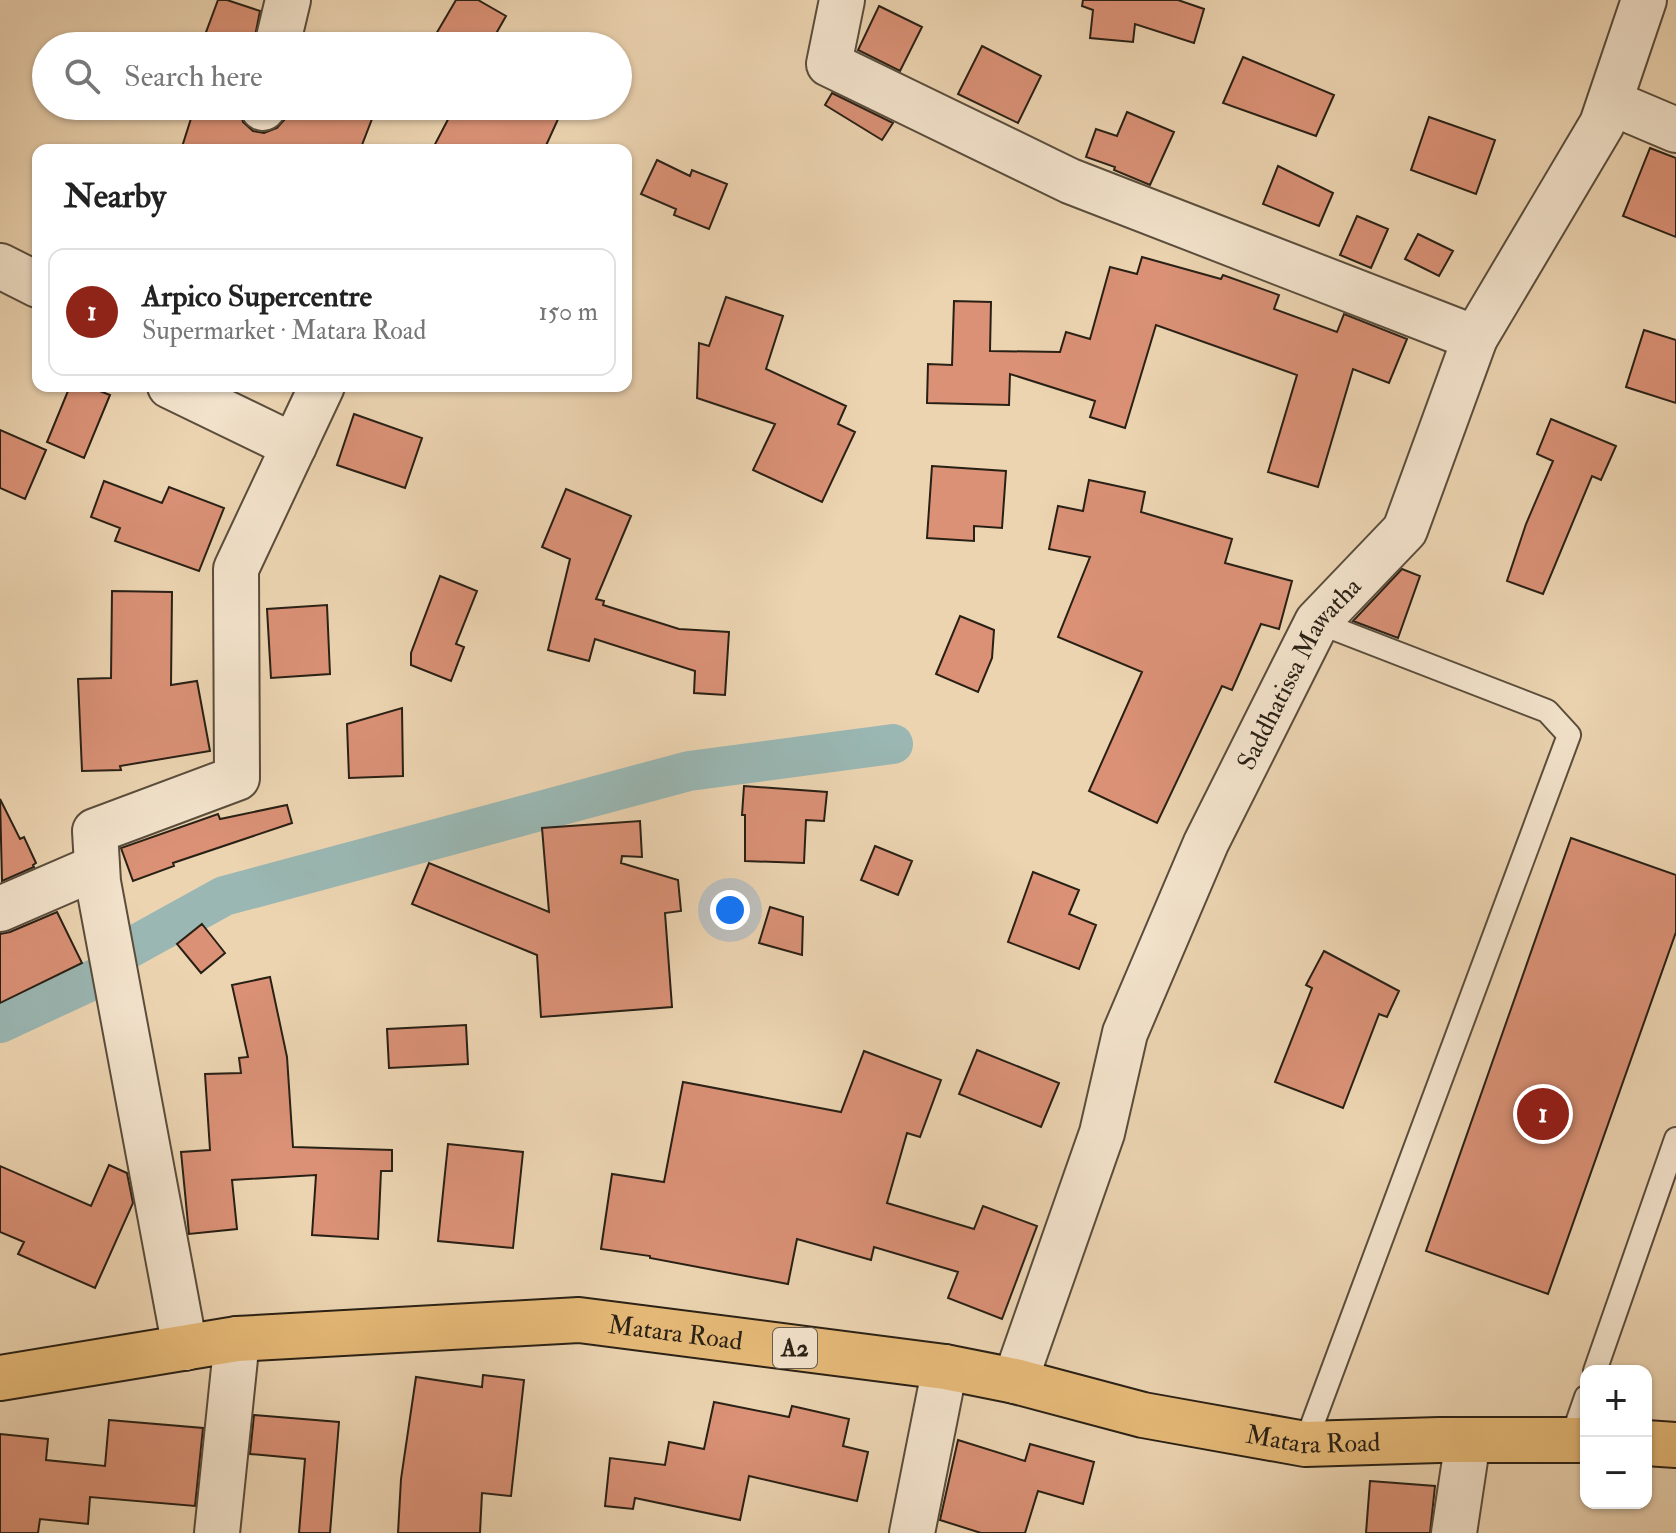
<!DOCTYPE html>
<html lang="en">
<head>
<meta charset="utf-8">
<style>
	:root { --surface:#fff; --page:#f6f6f6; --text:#222; --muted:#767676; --line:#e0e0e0; --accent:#8f2418 }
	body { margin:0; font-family:"IM FELL Double Pica",serif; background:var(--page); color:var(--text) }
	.controls { position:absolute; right:24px; bottom:24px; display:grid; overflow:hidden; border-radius:16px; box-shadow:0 2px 6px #0004 }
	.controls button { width:72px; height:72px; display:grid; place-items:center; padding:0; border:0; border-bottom:2px solid var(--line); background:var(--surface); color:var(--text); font:40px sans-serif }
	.you { position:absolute; left:730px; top:910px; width:28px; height:28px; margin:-20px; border:6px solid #fff; border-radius:50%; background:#1a73e8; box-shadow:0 0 0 12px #1a73e833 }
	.badge { display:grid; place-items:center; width:52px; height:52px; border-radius:50%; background:var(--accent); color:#fff; font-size:26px; font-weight:700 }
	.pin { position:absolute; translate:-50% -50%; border:4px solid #fff; box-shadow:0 2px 8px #0006 }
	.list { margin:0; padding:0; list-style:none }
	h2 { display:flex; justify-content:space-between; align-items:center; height:104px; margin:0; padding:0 32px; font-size:34px }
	h2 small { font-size:26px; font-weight:400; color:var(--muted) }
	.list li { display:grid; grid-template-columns:52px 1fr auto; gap:24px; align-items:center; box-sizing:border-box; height:128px; margin:0 16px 16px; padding:0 16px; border:2px solid var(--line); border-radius:16px }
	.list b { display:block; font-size:30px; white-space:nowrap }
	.list p { margin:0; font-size:26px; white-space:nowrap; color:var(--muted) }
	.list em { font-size:26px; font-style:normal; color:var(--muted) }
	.icon { flex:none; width:44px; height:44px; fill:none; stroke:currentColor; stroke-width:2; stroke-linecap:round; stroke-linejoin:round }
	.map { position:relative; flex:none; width:1676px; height:1533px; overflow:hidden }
	.search { position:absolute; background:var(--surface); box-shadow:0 2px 6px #0004; left:32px; top:32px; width:600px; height:88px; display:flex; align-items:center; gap:20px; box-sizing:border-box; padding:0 28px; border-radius:44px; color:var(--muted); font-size:30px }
	.panel { position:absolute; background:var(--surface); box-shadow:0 2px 6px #0004; left:32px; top:144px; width:600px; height:248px; border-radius:16px }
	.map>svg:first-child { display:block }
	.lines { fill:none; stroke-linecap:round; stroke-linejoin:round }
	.canal { stroke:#9ab7b3; stroke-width:40 }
	.building { fill:#da9176; stroke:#292015; stroke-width:2 }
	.lane-casing { stroke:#5a4d3c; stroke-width:26 }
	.street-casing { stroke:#5a4d3c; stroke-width:48 }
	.highway-casing { stroke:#292015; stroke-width:48 }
	.lane { stroke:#f3e3cc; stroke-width:22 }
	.street { stroke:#f3e3cc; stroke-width:44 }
	.highway { stroke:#e6ba78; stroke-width:44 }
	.labels { text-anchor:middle; stroke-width:6; stroke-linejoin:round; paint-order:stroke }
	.shield { fill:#f3e3cc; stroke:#665a4c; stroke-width:2 }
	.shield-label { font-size:24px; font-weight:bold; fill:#292015 }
	.street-label { font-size:26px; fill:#292015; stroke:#f3e3cc }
</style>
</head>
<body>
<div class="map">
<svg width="1676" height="1533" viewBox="0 0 1676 1533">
	<rect width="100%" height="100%" fill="#ecd4b1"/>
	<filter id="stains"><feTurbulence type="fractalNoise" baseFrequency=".0025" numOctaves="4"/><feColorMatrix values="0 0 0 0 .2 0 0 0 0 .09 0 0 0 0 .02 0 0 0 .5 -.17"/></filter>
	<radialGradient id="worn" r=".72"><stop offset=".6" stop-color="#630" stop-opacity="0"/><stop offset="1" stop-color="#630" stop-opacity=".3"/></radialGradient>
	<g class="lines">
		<path class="canal" d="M128,949L224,896L689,771L893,744
			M0,1023L97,978"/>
	</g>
	<path class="building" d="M218,0H227L260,11L253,46H236L205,35Z
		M456,0H478L506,16L489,46H429Z
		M1083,0H1178L1204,9L1194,43L1135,24L1133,42L1090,38L1093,10L1082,6Z
		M879,6L922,27L900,71L858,50Z
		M982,46L1041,76L1018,123L958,94Z
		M1243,57L1334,95L1316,136L1223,103Z
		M832,93L893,123L882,140L825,105Z
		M195,106H239L243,122L253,131L264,133L277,128L285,119L289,106H377L360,150H181Z
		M455,106H564L544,150H432Z
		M1127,112L1174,132L1150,185L1114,170L1115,167L1086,157L1096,129L1117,136Z
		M1429,117L1495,140L1476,194L1411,170Z
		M1650,148L1676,158V237L1623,216Z
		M657,160L690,176L692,170L727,184L709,229L674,215L676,209L641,194Z
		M1278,166L1333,193L1319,226L1263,204Z
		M1357,216L1388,229L1371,268L1340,255Z
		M1418,234L1453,251L1439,276L1405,259Z
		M1142,257L1221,279L1223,275L1279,295L1274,309L1337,332L1344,314L1407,339L1389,383L1353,369L1318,487L1268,472L1297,375L1156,325L1125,428L1090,417L1095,401L1010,374L1009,405L927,403L928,364L952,365L954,301L991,302L990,351L1060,352L1066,332L1090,339L1110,267L1137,274Z
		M726,297L783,316L766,369L846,406L838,424L855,432L822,502L753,470L775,424L697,398L699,343L709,346Z
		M1644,330L1676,340V403L1626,387Z
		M70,386H87L110,395L84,458L47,442Z
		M354,414L422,438L405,488L337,465Z
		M1551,419L1616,446L1601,480L1592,476L1543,594L1507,581L1526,524L1553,461L1537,454Z
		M0,430L46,450L25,499L0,488Z
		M932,466L1006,471L1002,528L974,526V541L927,538Z
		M1089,480L1145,492L1141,512L1232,539L1225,563L1292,581L1279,629L1261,624L1232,690L1222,686L1157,823L1089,791L1142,672L1058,637L1090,557L1049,549L1058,506L1083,511Z
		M104,481L162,503L169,487L224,508L199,571L115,541L120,528L91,517Z
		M566,489L631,516L596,599L604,601L603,605L679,629L729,632L725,695L694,693L695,671L595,639L589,661L548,650L570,559L542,547Z
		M1402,569L1420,576L1398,638L1353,621Z
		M440,576L477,591L456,644L464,647L451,681L411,665V653Z
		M112,591L172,592L171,685L197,681L210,751L120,766L121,770L82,771L78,679L111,678Z
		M327,605L330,674L271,678L267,609Z
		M960,616L994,630L992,658L978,692L936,674Z
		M402,708L403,776L349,778L347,724Z
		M744,786L827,792L824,821L806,820L804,863L745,861V815H742Z
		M0,799L20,839L24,837L36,863L33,865L34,867L2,881Z
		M287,805L292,823L173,863L174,866L133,881L121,848L218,814L220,819Z
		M640,821L642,857L622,856L621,863L678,880L681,911L665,913L672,1007L541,1017L537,955L412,904L429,863L549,912L542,828Z
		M1571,838L1676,875V932L1548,1294L1426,1251Z
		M875,846L912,861L898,895L861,880Z
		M1033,872L1079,890L1069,914L1096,925L1079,969L1008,942Z
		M770,907L803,917L802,955L759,943Z
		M57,912L82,963L0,1003V934L10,932Z
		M202,924L225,953L201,973L177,944Z
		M1324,951L1399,991L1387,1017L1379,1014L1343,1108L1275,1082L1312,988L1306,985Z
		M270,977L287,1057L293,1147L392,1150V1171H381L378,1239L312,1235L316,1175L232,1180L237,1229L189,1234L181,1152L210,1150L205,1074L241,1073L239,1058L248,1057L232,985Z
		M466,1025L468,1064L389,1068L387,1029Z
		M977,1050L1059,1083L1041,1127L959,1094Z
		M864,1051L941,1080L920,1137L907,1133L887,1203L974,1229L983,1206L1037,1226L1002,1319L948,1298L958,1272L874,1247L871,1260L797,1239L788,1284L650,1258V1256L601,1249L612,1174L664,1182L683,1082L841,1112Z
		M448,1144L523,1152L513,1248L438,1241Z
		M109,1165L127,1173L133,1203L95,1288L18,1254L24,1242L0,1232V1166L91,1206Z
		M483,1375L524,1380L511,1496L482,1493L480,1533H398L401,1479L416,1377L482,1387Z
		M714,1402L789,1417L792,1406L849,1419L843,1446L868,1452L857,1501L749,1476L740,1520L635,1498L633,1509L605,1506L610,1458L665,1465L669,1442L704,1449Z
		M254,1415L339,1422L330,1533H299L305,1459L250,1454Z
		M109,1420L203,1428L195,1506L90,1497L88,1524L40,1519L38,1533H0V1434L48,1439L46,1460L105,1466Z
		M958,1440L1025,1461L1030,1444L1094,1462L1083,1504L1038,1491L1025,1533H981L940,1520Z
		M1370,1481L1435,1486L1430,1533H1366Z"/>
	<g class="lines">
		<defs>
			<path id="lane" d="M1595,1371L1676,1139
				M1571,1440L1586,1397
				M1305,1444L1569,735L1547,711L1317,622"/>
			<g id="street">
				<path d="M842,0L829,64L1070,181L1475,338"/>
				<path d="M277,46L288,0"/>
				<path d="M1610,102L1676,130"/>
				<path d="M263,108L264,106"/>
				<path d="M0,266L38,285"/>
				<path d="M170,386L294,446"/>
				<path d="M0,909L97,867"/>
				<path d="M185,1348L98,882L95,831L237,778L236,569L322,386"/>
				<path id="s1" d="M1015,1381L1102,1133L1125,1033L1206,843L1317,622L1405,530L1475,338L1602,124L1644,0"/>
				<path d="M217,1533L237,1339"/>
				<path d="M912,1533L945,1367"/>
				<path d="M1454,1533L1468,1440"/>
			</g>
			<g id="highway">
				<path id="s2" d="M0,1378L237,1339L579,1320L945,1367L1015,1381L1143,1415L1305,1444L1439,1440H1586"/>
				<path d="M1646,1443L1676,1445"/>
			</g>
		</defs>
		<use href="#lane" class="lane-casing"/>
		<use href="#street" class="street-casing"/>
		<use href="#highway" class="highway-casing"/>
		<use href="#lane" class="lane"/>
		<use href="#street" class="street"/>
		<use href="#highway" class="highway"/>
	</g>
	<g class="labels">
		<rect class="shield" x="773" y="1328" width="44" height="40" rx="6"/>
		<g class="shield-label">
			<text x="795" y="1356">A2</text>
		</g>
		<g class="street-label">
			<text dy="9" stroke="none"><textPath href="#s1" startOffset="766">Saddhatissa Mawatha</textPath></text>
			<text dy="9" stroke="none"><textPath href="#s2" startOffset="680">Matara Road</textPath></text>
			<text dy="9" stroke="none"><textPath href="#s2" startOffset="1328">Matara Road</textPath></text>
		</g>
	</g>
	<rect width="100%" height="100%" filter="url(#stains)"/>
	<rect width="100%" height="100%" fill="url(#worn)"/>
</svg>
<div class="controls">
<button>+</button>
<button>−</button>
</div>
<div class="you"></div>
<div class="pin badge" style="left:1543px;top:1114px">1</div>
<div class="search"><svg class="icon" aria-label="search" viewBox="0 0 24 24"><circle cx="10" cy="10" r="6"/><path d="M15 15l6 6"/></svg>Search here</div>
<section class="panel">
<h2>Nearby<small></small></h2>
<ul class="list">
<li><span class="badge">1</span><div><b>Arpico Supercentre</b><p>Supermarket · Matara Road</p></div><em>150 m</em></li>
</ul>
</section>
</div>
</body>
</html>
